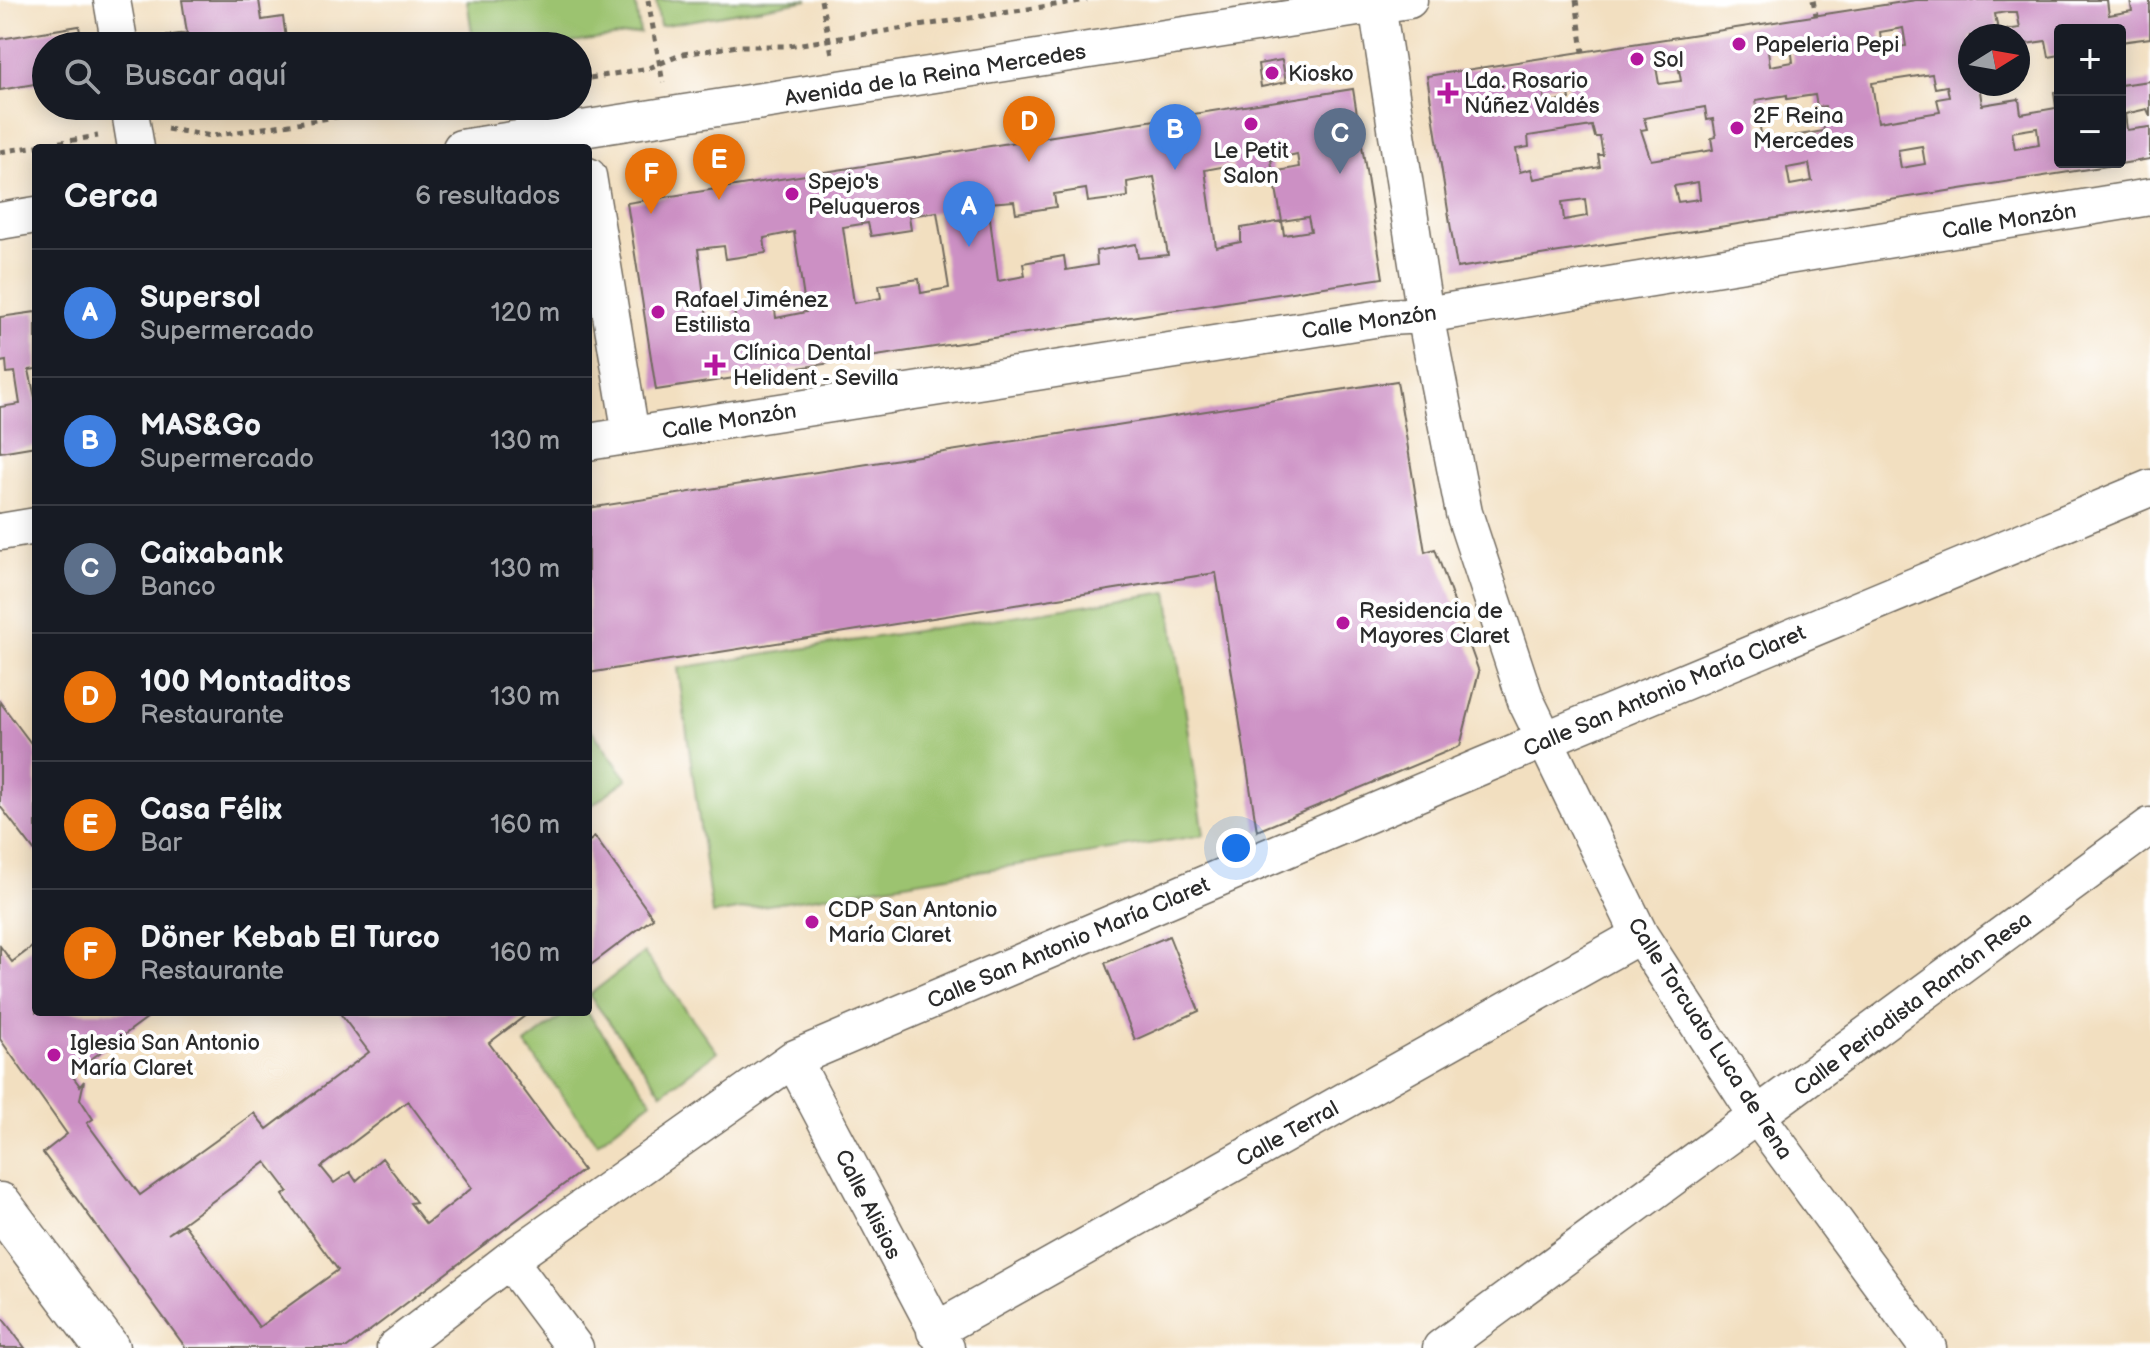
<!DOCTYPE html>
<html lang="es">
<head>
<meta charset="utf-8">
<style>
	:root { --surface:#171b24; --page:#20242c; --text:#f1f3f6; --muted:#9ea1a6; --line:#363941; --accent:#d690ce }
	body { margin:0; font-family:"Balsamiq Sans",sans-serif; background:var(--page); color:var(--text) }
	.controls { position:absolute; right:24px; top:24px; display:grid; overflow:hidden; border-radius:8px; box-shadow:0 4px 20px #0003 }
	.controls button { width:72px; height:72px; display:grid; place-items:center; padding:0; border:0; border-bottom:2px solid var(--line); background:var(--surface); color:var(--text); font:40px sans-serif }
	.compass { position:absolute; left:1958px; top:24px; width:72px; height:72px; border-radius:50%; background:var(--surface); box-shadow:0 4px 20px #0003; rotate:79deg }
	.you { position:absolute; left:1236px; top:848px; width:28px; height:28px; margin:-20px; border:6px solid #fff; border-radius:50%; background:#1a73e8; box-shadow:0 0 0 12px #1a73e833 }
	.badge { display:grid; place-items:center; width:52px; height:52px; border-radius:50%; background:var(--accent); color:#fff; font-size:26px; font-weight:700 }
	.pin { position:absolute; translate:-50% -66px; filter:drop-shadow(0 2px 4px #0008) }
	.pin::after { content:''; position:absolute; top:42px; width:28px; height:24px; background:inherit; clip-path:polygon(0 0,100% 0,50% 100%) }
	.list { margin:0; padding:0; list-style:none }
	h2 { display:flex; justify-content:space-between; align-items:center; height:104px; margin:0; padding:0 32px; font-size:34px }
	h2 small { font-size:26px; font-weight:400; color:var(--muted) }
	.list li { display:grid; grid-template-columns:52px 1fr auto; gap:24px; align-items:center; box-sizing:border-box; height:128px; padding:0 32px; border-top:2px solid var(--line) }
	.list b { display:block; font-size:30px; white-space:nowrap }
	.list p { margin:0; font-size:26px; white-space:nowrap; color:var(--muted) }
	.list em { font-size:26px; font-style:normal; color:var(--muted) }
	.icon { flex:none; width:44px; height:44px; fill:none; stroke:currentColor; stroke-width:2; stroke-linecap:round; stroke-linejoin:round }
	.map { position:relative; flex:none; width:2150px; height:1348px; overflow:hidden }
	.search { position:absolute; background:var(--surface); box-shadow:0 4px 20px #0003; left:32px; top:32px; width:560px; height:88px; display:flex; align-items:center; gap:20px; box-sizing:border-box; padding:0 28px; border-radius:44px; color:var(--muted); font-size:30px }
	.panel { position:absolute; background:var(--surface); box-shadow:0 4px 20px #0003; left:32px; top:144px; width:560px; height:872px; border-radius:8px }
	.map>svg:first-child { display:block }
	.green { fill:#9cc36f; stroke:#64774d; stroke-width:2 }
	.building { fill:#cc90c4; fill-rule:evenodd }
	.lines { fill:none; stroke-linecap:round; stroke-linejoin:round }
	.minor-casing { stroke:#716a5f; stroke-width:39 }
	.tertiary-casing { stroke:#716a5f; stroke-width:47 }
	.path { stroke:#716a5f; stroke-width:5; stroke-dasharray:6 6; stroke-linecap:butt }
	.minor { stroke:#fff; stroke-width:36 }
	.tertiary { stroke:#fff; stroke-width:44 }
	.poi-dot { fill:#b5179e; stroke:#fff; stroke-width:3 }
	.labels { text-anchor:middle; stroke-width:8; stroke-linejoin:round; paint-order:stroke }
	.poi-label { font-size:22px; fill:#2b2b2b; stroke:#fff; text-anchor:start }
	.street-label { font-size:22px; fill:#2b2b2b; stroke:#fff }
</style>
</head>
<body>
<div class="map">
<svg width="2150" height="1348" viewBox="0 0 2150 1348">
	<rect width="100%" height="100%" fill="#fff"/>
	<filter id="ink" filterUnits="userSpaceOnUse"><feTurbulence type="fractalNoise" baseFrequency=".0125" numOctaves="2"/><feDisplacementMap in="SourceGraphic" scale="16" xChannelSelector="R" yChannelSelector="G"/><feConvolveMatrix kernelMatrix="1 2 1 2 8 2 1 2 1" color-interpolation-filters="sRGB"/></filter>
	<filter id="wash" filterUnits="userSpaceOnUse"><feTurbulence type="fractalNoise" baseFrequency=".006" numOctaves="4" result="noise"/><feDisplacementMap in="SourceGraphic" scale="32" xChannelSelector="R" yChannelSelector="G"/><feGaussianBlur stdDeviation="1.8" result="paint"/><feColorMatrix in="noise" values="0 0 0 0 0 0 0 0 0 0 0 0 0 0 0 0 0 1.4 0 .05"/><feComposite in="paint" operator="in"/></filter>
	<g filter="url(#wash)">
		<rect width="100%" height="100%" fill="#f2dfc0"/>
		<path class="green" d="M467,0H635L640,33L552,46H474Z
			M656,0H808L660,26Z
			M1168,592L1204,835L712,914L678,668Z
			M588,725L627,779L588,808Z
			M644,953L717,1052L662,1093L589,995Z
			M567,1012H587L652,1101L597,1143L525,1044Z"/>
		<g id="blocks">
			<path class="building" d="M182,0H259L262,20L283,17L287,46H166L164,36L187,33Z
				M1916,0H2107L2109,15L2132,11L2130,0H2150V38L2120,42V30H2060V55L2049,57L2046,41L2018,45V36H1970V84H1979L1982,105L2019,99L2021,114L2056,108L2054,92L2060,91V162L2120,164L1457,268L1427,76ZM2006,12H2017L2020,28L1998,31L1995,14ZM1903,28L1906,46L1882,49L1880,32ZM1791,47L1793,62L1770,66L1768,50ZM1678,64L1681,81L1659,84L1656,67ZM1932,74L1935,88L1947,86L1949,97L1937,99L1940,112L1878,122L1872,83ZM1567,83L1570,99L1545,104L1543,87ZM1787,95V99L1815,95L1817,107L1825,106L1827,118H1822L1824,131L1762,141L1756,100ZM1705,107L1707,120L1713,119L1716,137L1711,138L1713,150L1651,160L1641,130L1647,129L1644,118ZM1592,126L1595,137H1600L1603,155H1598L1600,167L1534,179L1531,169L1520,172L1516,149L1529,147L1528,136ZM2037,128L2039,145L2015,149L2012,132ZM1922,146L1925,164L1901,168L1898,150ZM1809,164L1812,181L1790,185L1787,168ZM1698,182L1700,199L1678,202L1674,186ZM1585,199L1587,216L1564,220L1562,202Z
				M79,26L82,46H46V82L0,90V39Z
				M1282,60L1286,82L1261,87L1258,64Z
				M2150,81V116L2147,109L2125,114L2127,130L2150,127V159L2120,164V85Z
				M1353,89L1383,278L656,390L627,203ZM1297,154L1299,167L1273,172L1282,221L1241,228V242L1216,247L1205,170L1232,165L1233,179L1273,172L1271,160ZM1154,177L1168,255L1138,258L1136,244L1096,251L1097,265L1066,270L1064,256L1023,263L1025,276L998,281L988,203L1014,201L1016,213L1056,207L1054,194L1086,189L1088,202L1128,197L1127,182ZM937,212L949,288L921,293L919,279L879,285L881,298L854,303L843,227L868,223L871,236L911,230L909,216ZM1308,217L1311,231L1284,235L1282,221ZM794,232L806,312L776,318L774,301L733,308L736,320L708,327L698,249L724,246L726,259L766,253L764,238Z
				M36,312V369L29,370L36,402V446L0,452V407L20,404L15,372L7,373L6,361L0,362V317Z
				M1397,381L1425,552L1435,549L1479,672L1460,746L1257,831L1216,573L588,673V508Z
				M0,702L36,750V853L0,806Z
				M595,837L653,918L588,967V842Z
				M1169,936L1199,1011L1135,1040L1105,963Z
				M36,944V1012H155L71,1074L80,1086L84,1081L80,1099L93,1119L87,1123L140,1195L254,1113L267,1129L369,1052L339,1012H530L489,1043L583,1170L347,1348H186L43,1153L67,1134L0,1039V946L12,962ZM408,1101L472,1188L426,1224L410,1203L416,1202L382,1158L356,1181L350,1172L334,1183L321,1167ZM266,1162L288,1191L283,1195L338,1270L259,1327L184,1224L168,1234Z
				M0,1315L25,1348H0Z"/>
		</g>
	</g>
	<g filter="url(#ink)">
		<use href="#blocks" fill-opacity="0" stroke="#716a5f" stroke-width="2"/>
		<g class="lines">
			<defs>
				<path id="minor" d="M112,0L120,46
					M1377,5L1425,315L1464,513L1526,701L1640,935L1758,1117L1928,1348
					M129,106L136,148
					M461,148L1409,0
					M588,176L631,435
					M0,221L36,215
					M588,442L1387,317L1425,315L2150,197
					M0,532L36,526
					M793,1059L946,1348
					M509,1260L575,1348
					M935,1331L1640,935
					M395,1348L509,1260L793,1059L1482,766L2150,488
					M1441,1348L2150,826"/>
				<path id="tertiary" d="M0,1205L107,1348"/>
			</defs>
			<use href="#minor" class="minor-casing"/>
			<use href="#tertiary" class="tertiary-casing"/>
			<path class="path" d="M648,0L663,83
				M821,0L832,54
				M1576,0L1583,52
				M1813,0L1816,15
				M578,80L649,68L683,54L738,46H788L1087,0
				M167,129L212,136L407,106
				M0,152L98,136"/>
			<use href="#minor" class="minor"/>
			<use href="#tertiary" class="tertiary"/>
		</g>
	</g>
	<g class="poi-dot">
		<circle cx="1739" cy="44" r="8"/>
		<circle cx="1637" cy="59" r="8"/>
		<circle cx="1272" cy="73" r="8"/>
		<path d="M1444 81h8v8h8v8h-8v8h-8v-8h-8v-8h8z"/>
		<circle cx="1251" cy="124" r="8"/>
		<circle cx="1737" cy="128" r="8"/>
		<circle cx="792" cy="194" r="8"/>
		<circle cx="658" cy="312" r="8"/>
		<path d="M711 353h8v8h8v8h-8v8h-8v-8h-8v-8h8z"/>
		<circle cx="1343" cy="623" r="8"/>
		<circle cx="812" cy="922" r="8"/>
		<circle cx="54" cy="1055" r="8"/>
	</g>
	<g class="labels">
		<g class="poi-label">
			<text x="1755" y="52">Papeleria Pepi</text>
			<text x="1653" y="67">Sol</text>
			<text x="1288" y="81">Kiosko</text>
			<text x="1464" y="88">Lda. Rosario<tspan x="1464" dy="25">Núñez Valdés</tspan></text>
			<text x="1753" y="123">2F Reina<tspan x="1753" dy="25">Mercedes</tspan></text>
			<text x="1251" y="158" text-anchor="middle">Le Petit<tspan x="1251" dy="25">Salon</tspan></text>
			<text x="808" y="189">Spejo's<tspan x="808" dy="25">Peluqueros</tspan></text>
			<text x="674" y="307">Rafael Jiménez<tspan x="674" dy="25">Estilista</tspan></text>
			<text x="733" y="360">Clínica Dental<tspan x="733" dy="25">Helident - Sevilla</tspan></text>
			<text x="1359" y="618">Residencia de<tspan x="1359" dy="25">Mayores Claret</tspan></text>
			<text x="828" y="917">CDP San Antonio<tspan x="828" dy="25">María Claret</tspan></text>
			<text x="70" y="1050">Iglesia San Antonio<tspan x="70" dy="25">María Claret</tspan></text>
		</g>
		<g class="street-label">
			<text transform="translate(935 74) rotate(-9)" y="8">Avenida de la Reina Mercedes</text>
			<text transform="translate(2009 220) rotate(-9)" y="8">Calle Monzón</text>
			<text transform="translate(1369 321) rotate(-8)" y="8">Calle Monzón</text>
			<text transform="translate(729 420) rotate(-9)" y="8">Calle Monzón</text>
			<text transform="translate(1664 690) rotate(-23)" y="8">Calle San Antonio María Claret</text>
			<text transform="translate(1068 942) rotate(-23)" y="8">Calle San Antonio María Claret</text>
			<text transform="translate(1912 1003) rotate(-37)" y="8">Calle Periodista Ramón Resa</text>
			<text transform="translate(1711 1038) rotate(57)" y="8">Calle Torcuato Luca de Tena</text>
			<text transform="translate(1287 1133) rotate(-29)" y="8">Calle Terral</text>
			<text transform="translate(869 1204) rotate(63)" y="8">Calle Alisios</text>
		</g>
	</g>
</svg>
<div class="controls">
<button>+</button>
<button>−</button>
</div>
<svg class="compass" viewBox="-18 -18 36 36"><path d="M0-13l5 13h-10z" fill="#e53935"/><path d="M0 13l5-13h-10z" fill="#9ea1a6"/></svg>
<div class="you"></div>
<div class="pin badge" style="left:969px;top:247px;background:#3f7fe0">A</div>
<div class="pin badge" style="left:1175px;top:170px;background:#3f7fe0">B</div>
<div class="pin badge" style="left:1340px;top:174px;background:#5c6f8a">C</div>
<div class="pin badge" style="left:1029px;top:162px;background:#e8710a">D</div>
<div class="pin badge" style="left:719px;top:200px;background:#e8710a">E</div>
<div class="pin badge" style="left:651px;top:214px;background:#e8710a">F</div>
<div class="search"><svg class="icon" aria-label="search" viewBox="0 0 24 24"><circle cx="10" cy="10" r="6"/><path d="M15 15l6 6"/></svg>Buscar aquí</div>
<section class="panel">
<h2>Cerca<small>6 resultados</small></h2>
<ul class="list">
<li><span class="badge" style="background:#3f7fe0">A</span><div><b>Supersol</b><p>Supermercado</p></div><em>120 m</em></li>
<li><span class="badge" style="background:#3f7fe0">B</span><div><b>MAS&amp;Go</b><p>Supermercado</p></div><em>130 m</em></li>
<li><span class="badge" style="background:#5c6f8a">C</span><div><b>Caixabank</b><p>Banco</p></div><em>130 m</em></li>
<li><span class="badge" style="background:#e8710a">D</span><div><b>100 Montaditos</b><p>Restaurante</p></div><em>130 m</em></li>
<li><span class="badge" style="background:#e8710a">E</span><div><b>Casa Félix</b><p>Bar</p></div><em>160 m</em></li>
<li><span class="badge" style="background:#e8710a">F</span><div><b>Döner Kebab El Turco</b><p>Restaurante</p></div><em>160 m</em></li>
</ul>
</section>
</div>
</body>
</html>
